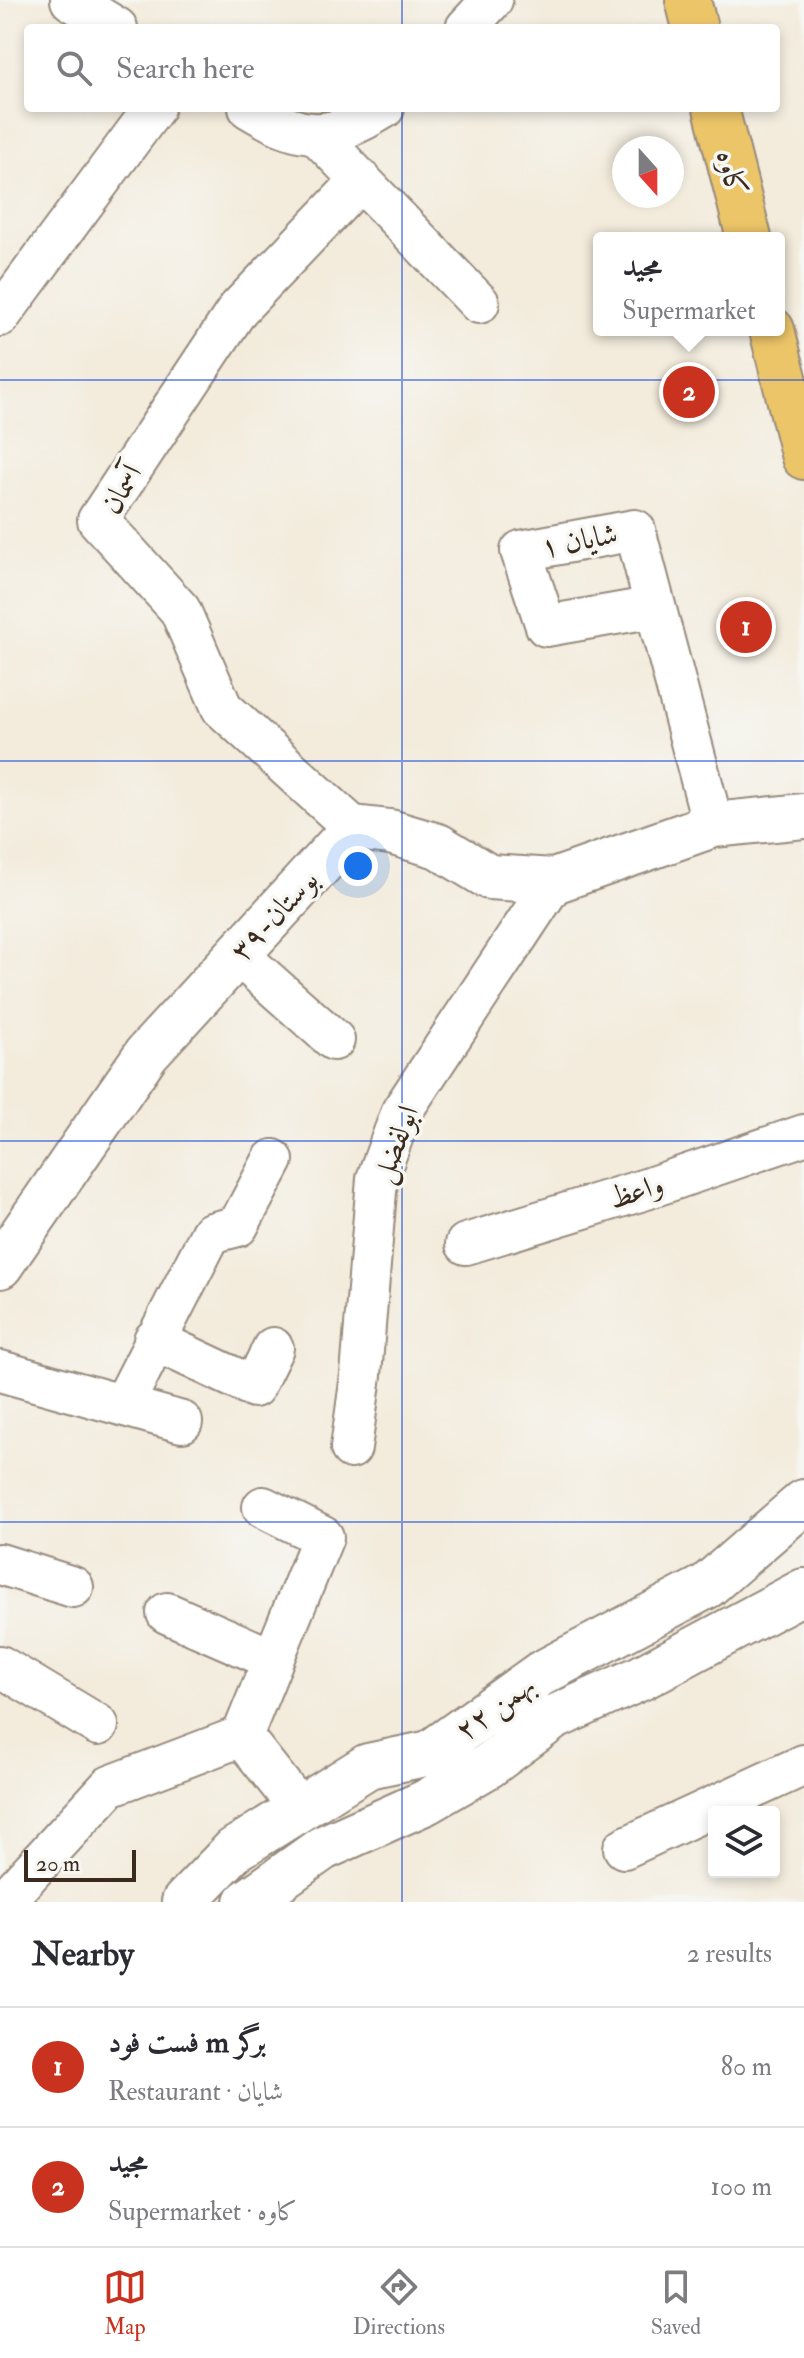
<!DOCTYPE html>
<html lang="en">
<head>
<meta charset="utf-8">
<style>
	:root { --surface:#fff; --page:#f2f2f3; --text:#2b2b33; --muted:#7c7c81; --line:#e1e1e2; --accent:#c8321e }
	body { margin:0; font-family:"IM FELL Double Pica",Amiri,serif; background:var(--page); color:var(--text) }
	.controls { position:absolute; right:24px; bottom:24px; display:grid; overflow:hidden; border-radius:8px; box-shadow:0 4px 12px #0003 }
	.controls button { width:72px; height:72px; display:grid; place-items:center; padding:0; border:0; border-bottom:2px solid var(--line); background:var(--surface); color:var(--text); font:40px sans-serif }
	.compass { position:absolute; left:612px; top:136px; width:72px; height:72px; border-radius:50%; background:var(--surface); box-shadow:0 4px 12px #0003; rotate:159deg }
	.scale { position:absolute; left:24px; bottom:20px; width:112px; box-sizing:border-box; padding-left:8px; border:4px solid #3b2a1e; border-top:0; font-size:22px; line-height:28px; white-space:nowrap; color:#3b2a1e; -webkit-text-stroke:6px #f6f6f2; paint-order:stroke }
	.you { position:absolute; left:358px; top:866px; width:28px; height:28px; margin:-20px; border:6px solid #fff; border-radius:50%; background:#1a73e8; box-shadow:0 0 0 12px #1a73e833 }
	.badge { display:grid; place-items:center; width:52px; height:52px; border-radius:50%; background:var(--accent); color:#fff; font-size:26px; font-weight:700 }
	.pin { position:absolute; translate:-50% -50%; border:4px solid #fff; box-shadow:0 2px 8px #0006 }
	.popup { position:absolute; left:593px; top:232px; width:192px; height:104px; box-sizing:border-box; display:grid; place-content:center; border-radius:8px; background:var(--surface); filter:drop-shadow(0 2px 6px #0005); font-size:26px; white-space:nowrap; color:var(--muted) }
	.popup b { font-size:30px; color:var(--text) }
	.popup::after { content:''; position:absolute; left:50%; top:100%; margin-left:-16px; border:16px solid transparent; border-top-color:var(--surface) }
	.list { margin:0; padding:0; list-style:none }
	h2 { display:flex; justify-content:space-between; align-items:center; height:104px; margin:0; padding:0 32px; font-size:34px }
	h2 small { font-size:26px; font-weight:400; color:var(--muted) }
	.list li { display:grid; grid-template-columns:52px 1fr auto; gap:24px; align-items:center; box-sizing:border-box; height:120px; padding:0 32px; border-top:2px solid var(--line) }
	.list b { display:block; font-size:30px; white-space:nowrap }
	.list p { margin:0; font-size:26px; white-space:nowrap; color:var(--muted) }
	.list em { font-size:26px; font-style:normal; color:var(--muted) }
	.icon { flex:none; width:44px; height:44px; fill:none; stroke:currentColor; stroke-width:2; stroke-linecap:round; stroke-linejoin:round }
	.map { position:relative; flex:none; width:804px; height:1902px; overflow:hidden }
	.search { position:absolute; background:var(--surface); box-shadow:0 4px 12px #0003; left:24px; right:24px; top:24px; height:88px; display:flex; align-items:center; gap:20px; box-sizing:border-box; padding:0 28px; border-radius:8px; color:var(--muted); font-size:30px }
	.sheet { height:344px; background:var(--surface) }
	nav { display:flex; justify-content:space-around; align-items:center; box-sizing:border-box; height:112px; border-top:2px solid var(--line); background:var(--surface); font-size:22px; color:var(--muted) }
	nav a { display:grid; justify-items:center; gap:4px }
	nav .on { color:var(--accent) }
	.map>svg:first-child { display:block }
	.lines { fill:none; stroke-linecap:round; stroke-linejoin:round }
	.minor-casing { stroke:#978a7c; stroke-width:44 }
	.tertiary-casing { stroke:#978a7c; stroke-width:48 }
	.primary-casing { stroke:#978a7c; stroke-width:48 }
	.minor { stroke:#fff; stroke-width:40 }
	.tertiary { stroke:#fff; stroke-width:44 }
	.primary { stroke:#edc569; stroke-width:44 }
	.grid { fill:none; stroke:#1d4ed8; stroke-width:2; stroke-opacity:0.55 }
	.labels { text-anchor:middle; stroke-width:7; stroke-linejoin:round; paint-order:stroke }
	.street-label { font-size:30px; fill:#3b2a1e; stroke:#f6f6f2 }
</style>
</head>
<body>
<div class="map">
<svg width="804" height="1902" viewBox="0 0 804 1902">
	<rect width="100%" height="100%" fill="#f6f6f2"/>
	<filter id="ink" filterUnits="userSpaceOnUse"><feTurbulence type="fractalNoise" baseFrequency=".0125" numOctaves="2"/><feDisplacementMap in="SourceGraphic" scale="16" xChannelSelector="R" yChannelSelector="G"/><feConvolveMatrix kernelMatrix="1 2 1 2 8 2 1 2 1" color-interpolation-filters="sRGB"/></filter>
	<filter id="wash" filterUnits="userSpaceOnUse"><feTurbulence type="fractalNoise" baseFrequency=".006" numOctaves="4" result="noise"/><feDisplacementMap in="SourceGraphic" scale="32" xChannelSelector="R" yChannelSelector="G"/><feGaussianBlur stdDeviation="1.8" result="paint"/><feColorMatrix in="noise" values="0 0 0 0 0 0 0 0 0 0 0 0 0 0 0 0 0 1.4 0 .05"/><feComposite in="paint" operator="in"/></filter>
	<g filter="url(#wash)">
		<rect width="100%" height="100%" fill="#f3ebdb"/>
	</g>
	<g filter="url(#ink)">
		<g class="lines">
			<defs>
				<path id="minor" d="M71,0L117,28
					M466,28L492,0
					M249,108C305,142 330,141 384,108
					M318,136L479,303
					M0,316L154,108
					M655,607L546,626L521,551L635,530L713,825
					M354,828L222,708L180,610L98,520L238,309L361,180
					M237,954L334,1040
					M466,1244L646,1189L804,1135
					M154,1340L254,1387L273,1348
					M0,1371L182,1422
					M123,1405L211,1233L238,1226L273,1160
					M351,1448L361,1375L377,1179L402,1111L554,881
					M0,1564L73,1587
					M167,1613L272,1659
					M0,1666L98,1725
					M242,1736L323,1537L263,1507
					M242,1736L300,1809
					M624,1848L804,1765
					M3,1902L110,1786L242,1736"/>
				<path id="tertiary" d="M0,1266L147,1053L354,828L390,832L438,846L489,877L554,881L713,825L804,816
					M184,1902L234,1850L368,1766L430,1753L540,1674L707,1586L804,1502
					M247,1902L323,1848L426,1802L488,1766L553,1718L641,1678L804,1591"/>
				<path id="primary" d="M688,0L695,28
					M716,108L749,238
					M772,330L804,457"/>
			</defs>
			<use href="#minor" class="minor-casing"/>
			<use href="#tertiary" class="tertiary-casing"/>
			<use href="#primary" class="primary-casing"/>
			<use href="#minor" class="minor"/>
			<use href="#tertiary" class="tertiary"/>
			<use href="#primary" class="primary"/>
		</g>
	</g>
	<path class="grid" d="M402,0V28M402,108V1902M0,380H804M0,761H804M0,1141H804M0,1522H804"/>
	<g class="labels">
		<g class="street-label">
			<text transform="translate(732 173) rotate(76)" y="10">کاوه</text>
			<text transform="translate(121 489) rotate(-60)" y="10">آسمان</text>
			<text transform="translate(579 540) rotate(-11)" y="10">شایان ۱</text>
			<text transform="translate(274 915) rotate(-47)" y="10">۳۹-بوستان</text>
			<text transform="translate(395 1144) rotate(-69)" y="10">ابولفضل</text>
			<text transform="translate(636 1191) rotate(-18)" y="10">واعظ</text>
			<text transform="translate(495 1707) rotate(-36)" y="10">۲۲ بهمن</text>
		</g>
	</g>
</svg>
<div class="controls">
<button><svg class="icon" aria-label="layers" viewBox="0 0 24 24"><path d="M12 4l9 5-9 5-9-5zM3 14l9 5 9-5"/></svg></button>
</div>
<svg class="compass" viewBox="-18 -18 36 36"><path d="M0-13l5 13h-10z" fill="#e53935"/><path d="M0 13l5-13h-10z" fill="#7c7c81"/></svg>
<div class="scale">20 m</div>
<div class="you"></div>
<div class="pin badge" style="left:746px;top:627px">1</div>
<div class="pin badge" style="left:689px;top:392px">2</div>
<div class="popup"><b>مجید</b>Supermarket</div>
<div class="search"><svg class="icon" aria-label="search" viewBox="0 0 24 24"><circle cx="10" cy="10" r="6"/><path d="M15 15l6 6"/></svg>Search here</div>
</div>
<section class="sheet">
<h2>Nearby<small>2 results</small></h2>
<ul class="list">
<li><span class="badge">1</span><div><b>فست فود m برگر</b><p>Restaurant · شایان</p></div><em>80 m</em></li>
<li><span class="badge">2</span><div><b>مجید</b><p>Supermarket · کاوه</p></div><em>100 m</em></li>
</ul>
</section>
<nav>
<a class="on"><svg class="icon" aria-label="map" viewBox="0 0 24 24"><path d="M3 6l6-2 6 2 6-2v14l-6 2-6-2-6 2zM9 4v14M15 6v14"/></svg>Map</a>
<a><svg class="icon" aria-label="directions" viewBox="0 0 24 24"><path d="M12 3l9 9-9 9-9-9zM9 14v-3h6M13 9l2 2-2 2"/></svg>Directions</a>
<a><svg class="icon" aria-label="saved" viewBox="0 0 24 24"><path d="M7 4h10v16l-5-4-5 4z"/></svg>Saved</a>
</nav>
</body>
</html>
